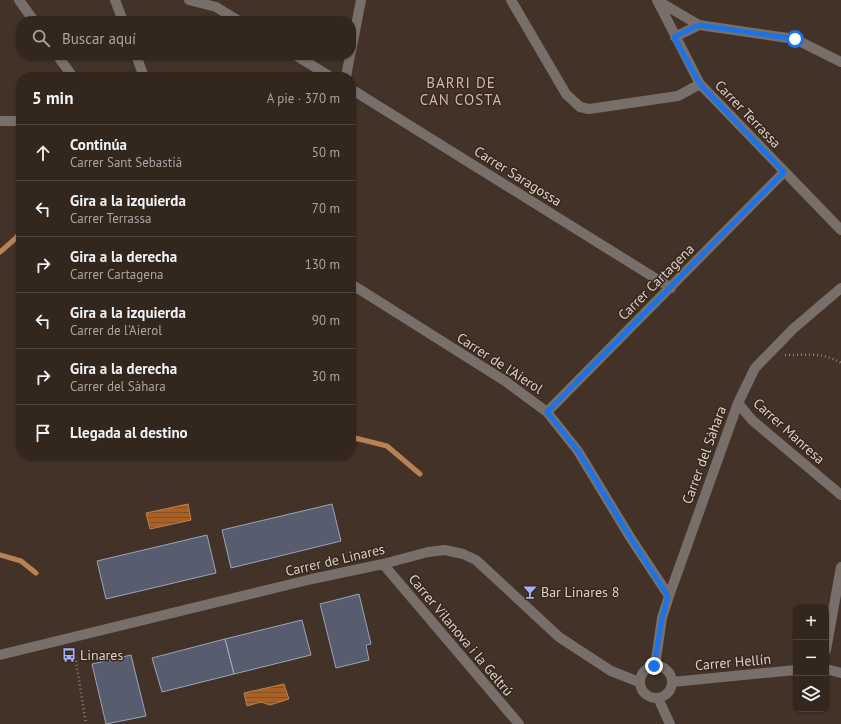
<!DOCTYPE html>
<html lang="es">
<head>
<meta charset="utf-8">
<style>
	:root { --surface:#32261d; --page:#3d322a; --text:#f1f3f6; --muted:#a8a5a4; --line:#4d433b }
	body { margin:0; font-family:"PT Sans",sans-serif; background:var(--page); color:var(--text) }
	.controls { position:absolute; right:12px; bottom:12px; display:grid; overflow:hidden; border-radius:8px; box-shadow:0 1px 3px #0004 }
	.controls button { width:36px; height:36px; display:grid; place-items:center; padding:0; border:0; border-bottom:1px solid var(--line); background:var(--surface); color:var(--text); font:20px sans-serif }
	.stop { position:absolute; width:12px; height:12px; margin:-9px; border:3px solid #1a73e8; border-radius:50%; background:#fff }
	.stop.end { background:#1a73e8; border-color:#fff; box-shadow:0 1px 4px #0008 }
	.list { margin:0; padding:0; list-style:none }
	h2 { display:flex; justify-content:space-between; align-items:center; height:52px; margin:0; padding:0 16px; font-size:17px }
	h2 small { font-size:13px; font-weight:400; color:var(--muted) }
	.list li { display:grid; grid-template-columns:26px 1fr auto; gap:12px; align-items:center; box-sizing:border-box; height:56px; padding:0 16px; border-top:1px solid var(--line) }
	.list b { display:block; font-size:15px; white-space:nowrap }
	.list p { margin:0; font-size:13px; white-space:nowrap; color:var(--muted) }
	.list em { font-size:13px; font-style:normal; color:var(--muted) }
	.icon { flex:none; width:22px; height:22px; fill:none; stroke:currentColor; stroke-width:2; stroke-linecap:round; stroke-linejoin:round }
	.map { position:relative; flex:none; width:841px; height:724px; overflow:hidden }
	.search { position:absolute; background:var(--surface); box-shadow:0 1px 3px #0004; left:16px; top:16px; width:340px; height:44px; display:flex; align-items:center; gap:10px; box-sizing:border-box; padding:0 14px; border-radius:16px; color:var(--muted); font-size:15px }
	.panel { position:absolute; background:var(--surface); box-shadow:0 1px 3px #0004; left:16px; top:72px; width:340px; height:388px; border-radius:16px }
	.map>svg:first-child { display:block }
	.water { fill:url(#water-rules); stroke:#ba8254 }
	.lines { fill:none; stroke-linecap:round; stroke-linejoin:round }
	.stream { stroke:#ba8254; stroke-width:5 }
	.building { fill:#575c6f; stroke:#9da4b8 }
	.path { stroke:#8e8077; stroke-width:2.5; stroke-dasharray:1 3; stroke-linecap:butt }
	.minor { stroke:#786f6a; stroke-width:10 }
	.route { stroke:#1a73e8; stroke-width:5 }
	.labels { text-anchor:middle; stroke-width:3; stroke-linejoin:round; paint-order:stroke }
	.street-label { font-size:14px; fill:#dcd2ca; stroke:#38281d }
	.poi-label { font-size:14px; fill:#dcd2ca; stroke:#38281d; text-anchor:start }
	.neighbourhood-label { font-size:15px; letter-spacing:1px; fill:#ceb9ab; stroke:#38281d }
</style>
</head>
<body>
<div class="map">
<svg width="841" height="724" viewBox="0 0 841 724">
	<defs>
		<pattern id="water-rules" width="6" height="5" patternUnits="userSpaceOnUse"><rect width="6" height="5" fill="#ab6022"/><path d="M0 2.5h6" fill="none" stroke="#81532d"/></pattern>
	</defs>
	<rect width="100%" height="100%" fill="#433227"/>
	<path class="water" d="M188,504L191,520L150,529L146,513Z
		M284,684L289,699L270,705L261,702L247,706L244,693Z"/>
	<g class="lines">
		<path class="stream" d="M0,252L16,238L21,231
			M351,437L387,446L420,474
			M0,555L21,561L36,573"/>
	</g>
	<path class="building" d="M332,504L341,541L231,568L222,530Z
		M207,535L216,573L106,599L97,561Z
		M359,594L371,644L366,645L369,660L336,668L320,604Z
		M302,620L311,655L234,674L225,639Z
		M225,639L234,674L162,692L152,658Z
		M131,655L146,716L106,724L92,664Z"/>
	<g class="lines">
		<path class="path" d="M785,355C805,355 824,352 841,363
			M74,649L86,724"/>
		<path class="minor" d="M19,0L34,21
			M115,0L123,21
			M189,0L216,7L239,21
			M511,0L566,94L580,107L589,109L678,96L700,84
			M657,0L700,84L841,230
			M658,1L699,25L795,39L841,62
			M675,37L699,25
			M351,52L361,0
			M57,55L73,77
			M136,55L144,77
			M295,55L331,77
			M346,77L350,55
			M351,89L671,288
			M0,121H21
			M351,284L505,381L547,412L578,451L630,537L669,596
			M738,403L752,420L841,495
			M547,412L784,172
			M383,564L519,724
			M826,650L841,567
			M0,655L312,579L383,564L428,552L445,550L463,554L476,560L559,637L611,671L639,682
			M655,666L662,618L669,596L738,403L755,368L793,329L841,288
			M640 682a16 16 0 1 1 32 0a16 16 0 1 1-32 0Z
			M826,669L841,673
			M672,682L796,670
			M658,698L670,724"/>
	</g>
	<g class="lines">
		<path class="route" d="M654,666L662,618L668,596L630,537L578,451L547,412L784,172L700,84L674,37L699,25L795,39"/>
	</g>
	<defs>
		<symbol id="bar-bare" viewBox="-9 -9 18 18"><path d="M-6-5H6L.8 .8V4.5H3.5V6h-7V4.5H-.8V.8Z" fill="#9fb3fd" stroke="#38281d" stroke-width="2.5" paint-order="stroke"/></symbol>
		<symbol id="bus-bare" viewBox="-9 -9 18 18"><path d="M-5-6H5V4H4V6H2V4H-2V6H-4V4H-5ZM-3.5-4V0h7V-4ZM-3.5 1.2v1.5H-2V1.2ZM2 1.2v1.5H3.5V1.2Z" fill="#9fb3fd" stroke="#38281d" stroke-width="2.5" paint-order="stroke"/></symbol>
	</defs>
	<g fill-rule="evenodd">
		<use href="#bar-bare" x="520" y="582" width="20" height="20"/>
		<use href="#bus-bare" x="59" y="645" width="20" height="20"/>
	</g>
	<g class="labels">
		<g class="street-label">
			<text transform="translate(748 114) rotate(46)" y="5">Carrer Terrassa</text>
			<text transform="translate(518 176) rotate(32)" y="5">Carrer Saragossa</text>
			<text transform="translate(656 282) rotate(-45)" y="5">Carrer Cartagena</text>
			<text transform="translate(500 363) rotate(33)" y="5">Carrer de l'Aierol</text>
			<text transform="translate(789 431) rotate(42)" y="5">Carrer Manresa</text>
			<text transform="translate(704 455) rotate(-70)" y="5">Carrer del Sàhara</text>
			<text transform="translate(335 560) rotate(-13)" y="5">Carrer de Linares</text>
			<text transform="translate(461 635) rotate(50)" y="5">Carrer Vilanova i la Geltrú</text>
			<text transform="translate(733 662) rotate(-5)" y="5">Carrer Hellín</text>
		</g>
		<g class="poi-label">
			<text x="541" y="597">Bar Linares 8</text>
			<text x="80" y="660">Linares</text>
		</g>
		<g class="neighbourhood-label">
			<text x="461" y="88">BARRI DE<tspan x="461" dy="17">CAN COSTA</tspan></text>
		</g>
	</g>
</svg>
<div class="controls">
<button>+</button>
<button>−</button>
<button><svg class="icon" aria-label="layers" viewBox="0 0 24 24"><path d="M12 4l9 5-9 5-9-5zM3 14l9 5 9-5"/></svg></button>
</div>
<div class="stop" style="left:795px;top:39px"></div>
<div class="stop end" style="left:654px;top:666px"></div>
<div class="search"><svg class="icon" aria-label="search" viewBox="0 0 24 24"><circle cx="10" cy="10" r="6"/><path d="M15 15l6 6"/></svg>Buscar aquí</div>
<section class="panel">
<h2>5 min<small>A pie · 370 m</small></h2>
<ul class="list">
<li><svg class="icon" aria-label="ahead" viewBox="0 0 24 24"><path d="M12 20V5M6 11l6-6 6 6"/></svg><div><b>Continúa</b><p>Carrer Sant Sebastià</p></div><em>50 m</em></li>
<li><svg class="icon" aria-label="left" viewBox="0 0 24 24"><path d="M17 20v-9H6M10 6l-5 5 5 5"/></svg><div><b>Gira a la izquierda</b><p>Carrer Terrassa</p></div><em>70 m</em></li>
<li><svg class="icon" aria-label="right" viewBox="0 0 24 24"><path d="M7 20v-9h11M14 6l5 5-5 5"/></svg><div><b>Gira a la derecha</b><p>Carrer Cartagena</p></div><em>130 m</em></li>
<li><svg class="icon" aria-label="left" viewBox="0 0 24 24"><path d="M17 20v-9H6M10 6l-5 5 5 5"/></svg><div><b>Gira a la izquierda</b><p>Carrer de l'Aierol</p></div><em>90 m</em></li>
<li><svg class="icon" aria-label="right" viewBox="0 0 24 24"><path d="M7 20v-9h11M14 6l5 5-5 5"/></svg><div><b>Gira a la derecha</b><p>Carrer del Sàhara</p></div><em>30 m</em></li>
<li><svg class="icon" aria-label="arrive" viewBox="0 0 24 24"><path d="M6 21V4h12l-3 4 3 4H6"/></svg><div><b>Llegada al destino</b></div></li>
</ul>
</section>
</div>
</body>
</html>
